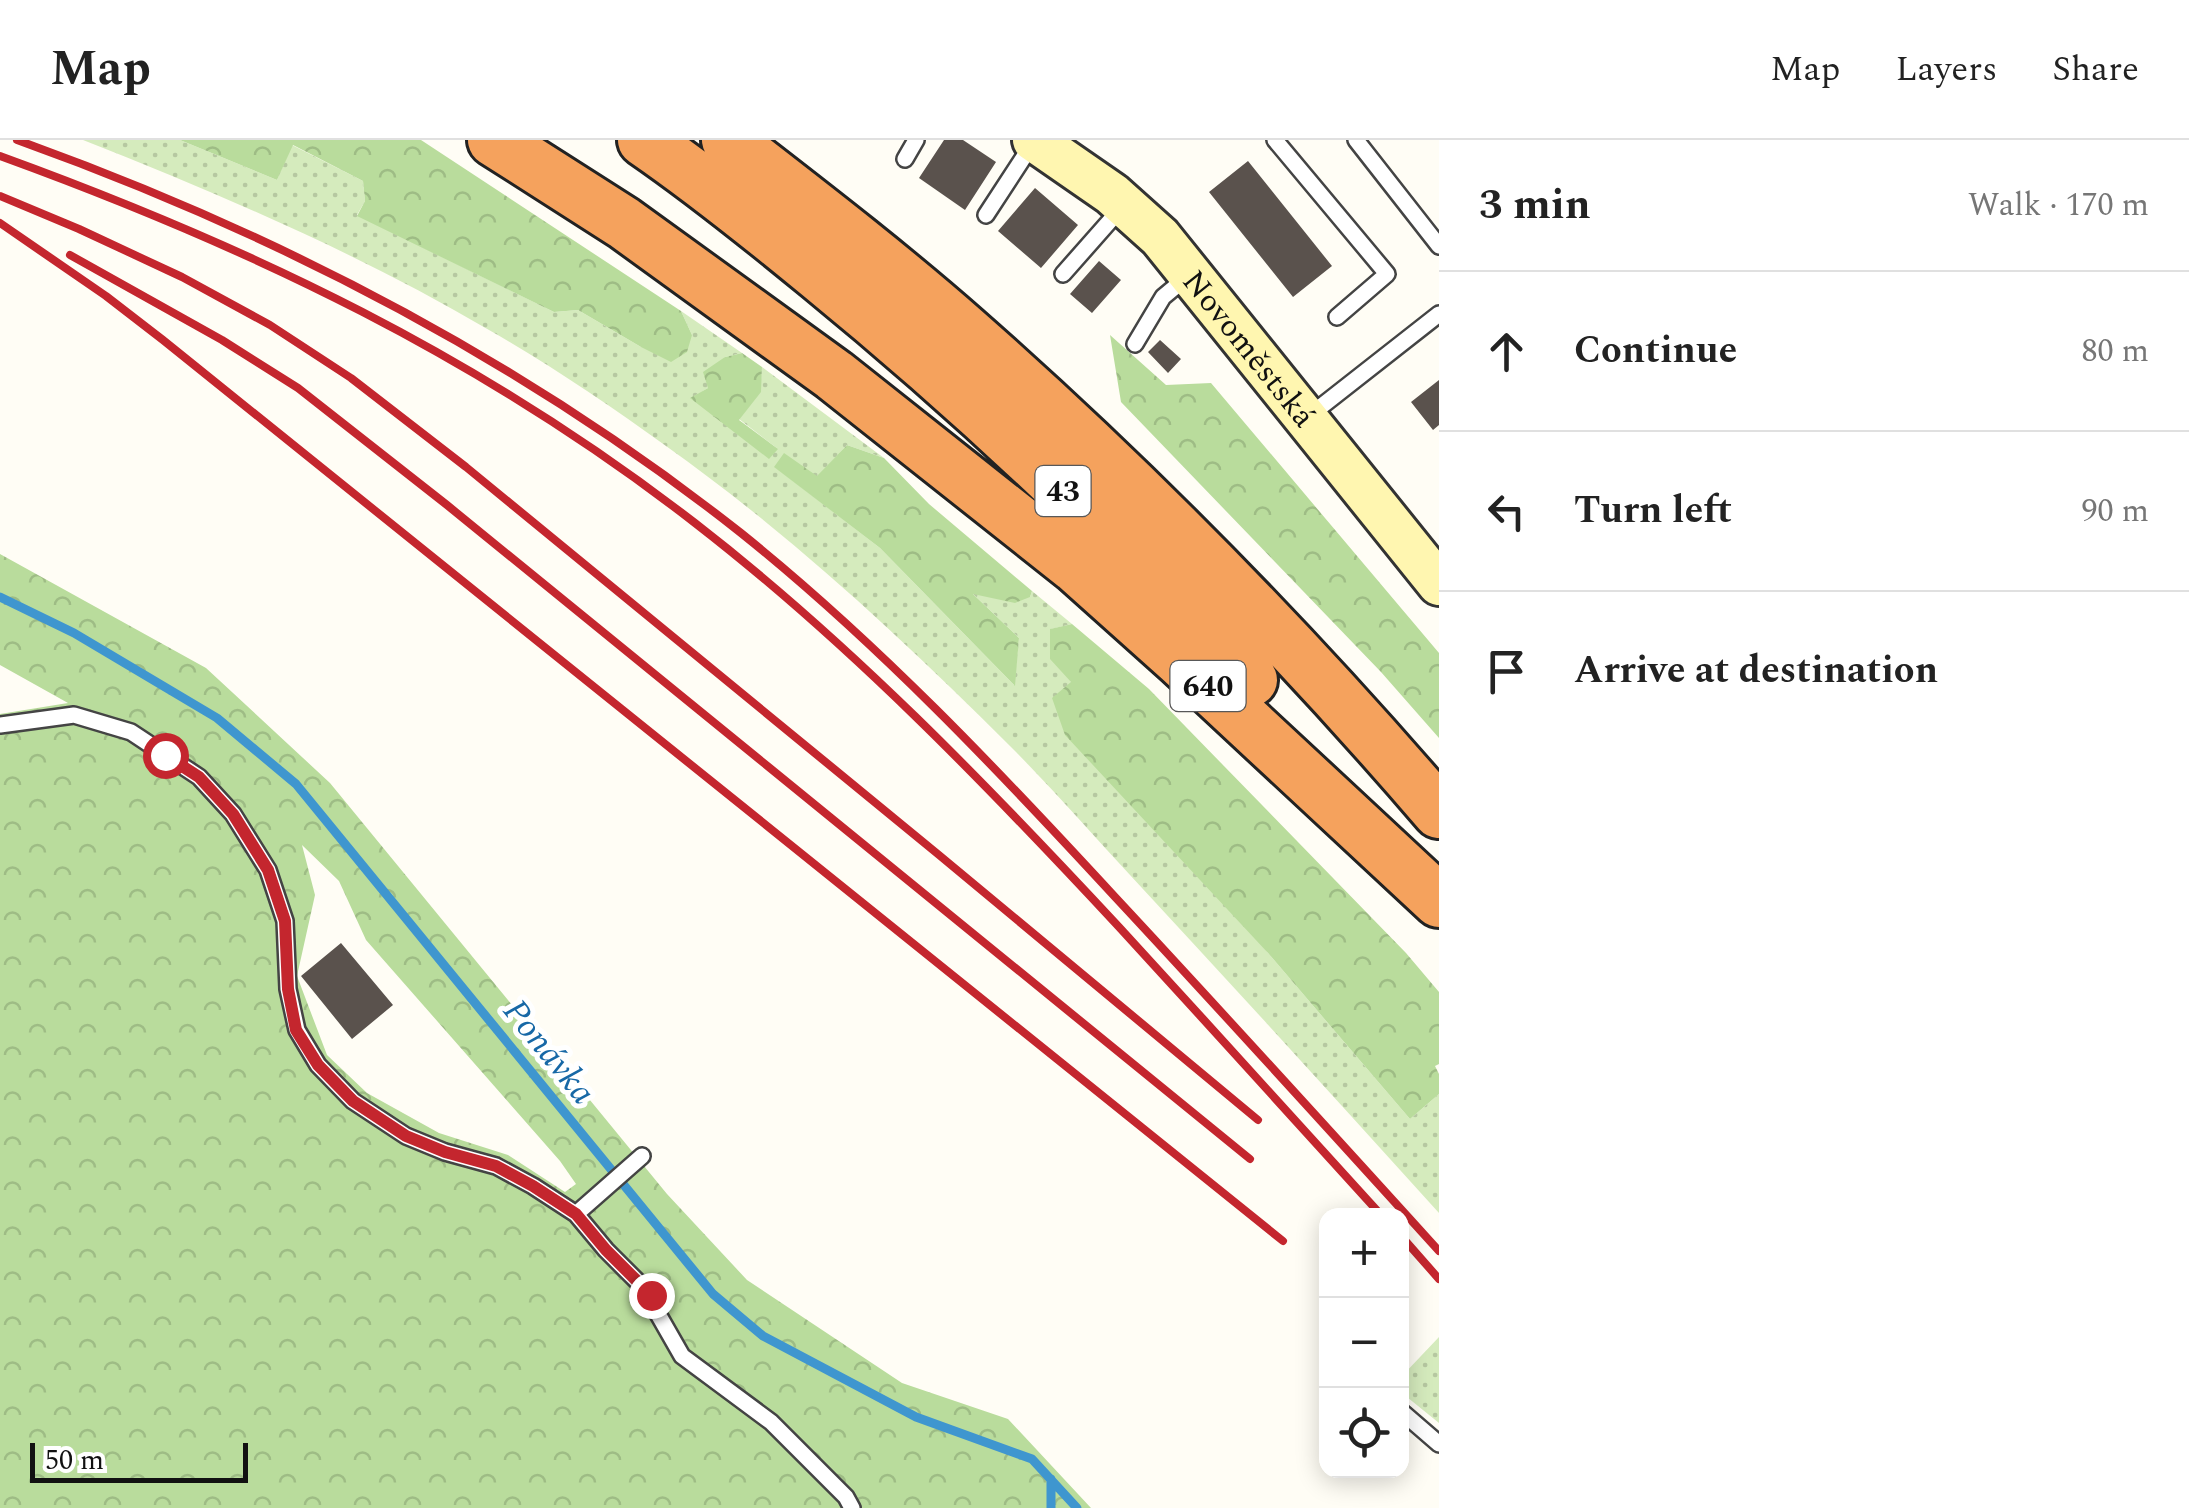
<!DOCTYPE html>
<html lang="en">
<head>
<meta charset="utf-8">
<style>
	:root { --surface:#fff; --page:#f6f6f6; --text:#222; --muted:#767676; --line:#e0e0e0 }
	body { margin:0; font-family:Spectral,serif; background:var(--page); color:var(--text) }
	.controls { position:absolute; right:30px; bottom:30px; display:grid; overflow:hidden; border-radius:20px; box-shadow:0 5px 25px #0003 }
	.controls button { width:90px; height:90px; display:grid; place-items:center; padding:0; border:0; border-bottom:2px solid var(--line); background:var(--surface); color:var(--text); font:50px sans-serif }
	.scale { position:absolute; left:30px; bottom:25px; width:218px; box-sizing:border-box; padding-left:10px; border:5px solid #111; border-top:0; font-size:28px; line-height:35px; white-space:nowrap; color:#111; -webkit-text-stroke:8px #fff; paint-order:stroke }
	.stop { position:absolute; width:30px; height:30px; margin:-22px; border:8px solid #c4262e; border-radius:50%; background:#fff }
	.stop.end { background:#c4262e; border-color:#fff; box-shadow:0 2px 10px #0008 }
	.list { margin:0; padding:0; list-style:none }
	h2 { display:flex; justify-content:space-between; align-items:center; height:130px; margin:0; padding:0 40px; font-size:42px }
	h2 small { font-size:32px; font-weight:400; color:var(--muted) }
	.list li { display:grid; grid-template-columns:65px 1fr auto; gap:30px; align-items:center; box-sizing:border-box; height:160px; padding:0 40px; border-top:2px solid var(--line) }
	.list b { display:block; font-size:38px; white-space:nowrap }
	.list em { font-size:32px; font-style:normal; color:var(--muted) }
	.icon { flex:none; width:55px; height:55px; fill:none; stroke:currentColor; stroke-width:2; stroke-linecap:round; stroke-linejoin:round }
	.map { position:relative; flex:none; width:1439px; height:1368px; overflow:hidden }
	header { display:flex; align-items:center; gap:60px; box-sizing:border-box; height:140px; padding:0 50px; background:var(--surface); border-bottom:2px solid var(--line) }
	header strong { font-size:48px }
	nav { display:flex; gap:55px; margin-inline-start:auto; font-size:35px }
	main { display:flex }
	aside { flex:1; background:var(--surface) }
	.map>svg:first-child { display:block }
	.grass { fill:url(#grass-dots) }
	.forest { fill:url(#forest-crowns); fill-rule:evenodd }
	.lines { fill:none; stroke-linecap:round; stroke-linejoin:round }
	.stream { stroke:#3f96cf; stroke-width:9 }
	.building { fill:#5a524d }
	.lane-casing { stroke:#444; stroke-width:20 }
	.secondary-casing { stroke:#333; stroke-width:48 }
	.highway-casing { stroke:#222; stroke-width:58 }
	.lane { stroke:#fff; stroke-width:15 }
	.secondary { stroke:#fff6b0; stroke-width:42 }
	.highway { stroke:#f5a25d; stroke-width:52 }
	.rail { stroke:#c4262e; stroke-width:8 }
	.route { stroke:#c4262e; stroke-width:12 }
	.labels { text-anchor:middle; stroke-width:10; stroke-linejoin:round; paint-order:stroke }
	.shield { fill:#fff; stroke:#585858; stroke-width:2.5 }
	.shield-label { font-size:30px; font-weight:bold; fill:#111 }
	.street-label { font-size:32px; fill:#111; stroke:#fff }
	.water-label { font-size:35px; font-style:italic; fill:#1768a6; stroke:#fff }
</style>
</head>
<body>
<header>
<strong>Map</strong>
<nav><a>Map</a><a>Layers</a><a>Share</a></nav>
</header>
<main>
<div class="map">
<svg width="1439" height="1368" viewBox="0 0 1439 1368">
	<defs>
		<pattern id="grass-dots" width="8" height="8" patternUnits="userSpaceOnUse" patternTransform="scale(2.5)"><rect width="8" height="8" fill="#d5ebbd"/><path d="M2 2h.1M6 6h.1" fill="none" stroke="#b6c8a1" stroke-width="1.8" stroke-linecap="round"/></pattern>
		<pattern id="forest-crowns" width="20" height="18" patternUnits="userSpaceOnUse" patternTransform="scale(2.5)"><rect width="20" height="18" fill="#b9dc9c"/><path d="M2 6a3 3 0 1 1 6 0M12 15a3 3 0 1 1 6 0" fill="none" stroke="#9ebc85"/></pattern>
	</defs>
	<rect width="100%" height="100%" fill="#fffdf5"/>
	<path class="grass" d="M83,0H180L277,40L292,5L363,41L365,61L357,75L554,172L578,170L641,207L692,195L681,171L742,213L725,217L708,248L691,258L778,309L739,279L760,252L762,227L884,318L847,305L817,337L775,327L880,408L1014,545L1019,498L971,452L1030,457L1032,451L1072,484L1051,489L1071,542L1268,813L1410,979L1439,954V1073C1337,960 1234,847 1130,735C1090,692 1052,648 1010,606C903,499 790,394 666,306C609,265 550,225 489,190C360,114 222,55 83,0Z
		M1439,1197V1283L1402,1253V1236Z"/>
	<path class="forest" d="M180,0H421L681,171L692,195L687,212L671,222L641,207L578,170L554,172L357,76L365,61L363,41L293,5L277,40Z
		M1110,195L1166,245L1211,243L1439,513V598L1381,532L1121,262Z
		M742,213L762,227L761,252L739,280L778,309L769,319L690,258L708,248L703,232L725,217Z
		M847,305L884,318L929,364L1032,451L1030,457L1015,463L973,454L1019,498L1015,546L880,408L774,327L784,313L817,336Z
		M0,414L206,528L330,643L667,1054L747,1140L902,1243L1008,1279L1091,1368H0V574L68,563L0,525ZM302,705L339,741L366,800L560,1021L576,1044L565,1052L508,1015L439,993L367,953L327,915L297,836L315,755Z
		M1072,484L1149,549L1406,813L1439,852V924L1435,926L1439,934V954L1410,979L1268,813L1065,595L1052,558L1071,542L1050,519V489Z"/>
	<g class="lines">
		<path class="stream" d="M0,457L74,493L217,578L296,644L713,1154L763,1196L916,1277L1032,1319L1077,1368
			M1051,1368V1339"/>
	</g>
	<path class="building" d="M944,0H963L996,22L965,70L919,38Z
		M1248,21L1332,126L1293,157L1209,52Z
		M1035,48L1078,85L1041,128L998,91Z
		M1099,121L1121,140L1092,173L1070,154Z
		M1160,200L1181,219L1168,233L1148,212Z
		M1439,240V285L1433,290L1411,262Z
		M341,803L393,865L352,899L301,836Z"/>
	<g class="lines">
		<defs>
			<path id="lane" d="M1275,0L1387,134L1337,177
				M1356,0L1439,106
				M905,19L916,0
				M986,75L1033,3
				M1063,134L1123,66
				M1135,204L1163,157L1187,137
				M1309,276L1439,174
				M0,585L74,575L131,592L199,637L233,674L268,730L285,781L288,849L297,890L318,925L353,961L406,996L445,1012L496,1026L533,1046L576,1074L606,1110L651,1155L658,1174L682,1216L771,1282L846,1357L852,1368
				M576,1074L642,1016
				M1402,1272L1439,1304"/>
			<g id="secondary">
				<path id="s1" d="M1034,0L1112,54L1160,97L1439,444"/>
			</g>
			<path id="highway" d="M494,0L624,83L834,235L1075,426L1180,520L1439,761
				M644,0C705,42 762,88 819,135C972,260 1116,396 1251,540
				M728,0C808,62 889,124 965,191C1133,339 1292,501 1439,672"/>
		</defs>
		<use href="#lane" class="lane-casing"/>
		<use href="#secondary" class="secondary-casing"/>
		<use href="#highway" class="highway-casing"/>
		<use href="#lane" class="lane"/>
		<use href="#secondary" class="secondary"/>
		<use href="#highway" class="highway"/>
		<path class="rail" d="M17,0C279,94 522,220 741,393C877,502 998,630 1116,758C1225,875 1332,993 1439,1111
			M0,16C253,108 481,217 695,383C850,503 986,644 1119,787C1207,883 1294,979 1382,1076
			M0,56L79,89L182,137L270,185L351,238L466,327L939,715L1258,980
			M0,83L106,156L163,200L1283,1101
			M70,115L222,200L298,248L447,365L1250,1019
			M1402,1097L1439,1139"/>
	</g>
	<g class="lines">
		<path class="route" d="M165,615L199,637L233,674L268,730L285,781L288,849L296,890L318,925L353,961L406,996L445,1012L496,1026L533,1046L576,1074L606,1110L651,1155"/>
	</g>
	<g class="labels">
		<g class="shield">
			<rect x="1035.5" y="326" width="55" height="50" rx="8"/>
			<rect x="1170.5" y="521" width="75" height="50" rx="8"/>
		</g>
		<g class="shield-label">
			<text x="1063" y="361">43</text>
			<text x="1208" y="556">640</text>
		</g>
		<g class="street-label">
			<text dy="11" stroke="none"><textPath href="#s1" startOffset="302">Novoměstská</textPath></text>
		</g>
		<g class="water-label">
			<text transform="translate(550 911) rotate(51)" y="12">Ponávka</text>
		</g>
	</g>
</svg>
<div class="controls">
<button>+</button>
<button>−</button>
<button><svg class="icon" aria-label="locate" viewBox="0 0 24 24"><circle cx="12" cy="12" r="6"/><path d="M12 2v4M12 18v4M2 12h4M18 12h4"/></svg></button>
</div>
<div class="scale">50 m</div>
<div class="stop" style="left:165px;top:615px"></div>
<div class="stop end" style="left:651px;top:1155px"></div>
</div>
<aside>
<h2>3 min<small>Walk · 170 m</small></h2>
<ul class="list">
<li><svg class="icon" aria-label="ahead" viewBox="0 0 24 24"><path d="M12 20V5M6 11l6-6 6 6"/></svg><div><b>Continue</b></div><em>80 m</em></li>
<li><svg class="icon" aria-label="left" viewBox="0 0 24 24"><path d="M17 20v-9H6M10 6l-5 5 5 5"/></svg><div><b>Turn left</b></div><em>90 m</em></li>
<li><svg class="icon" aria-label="arrive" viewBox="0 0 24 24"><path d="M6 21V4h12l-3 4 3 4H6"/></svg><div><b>Arrive at destination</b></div></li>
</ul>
</aside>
</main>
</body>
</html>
